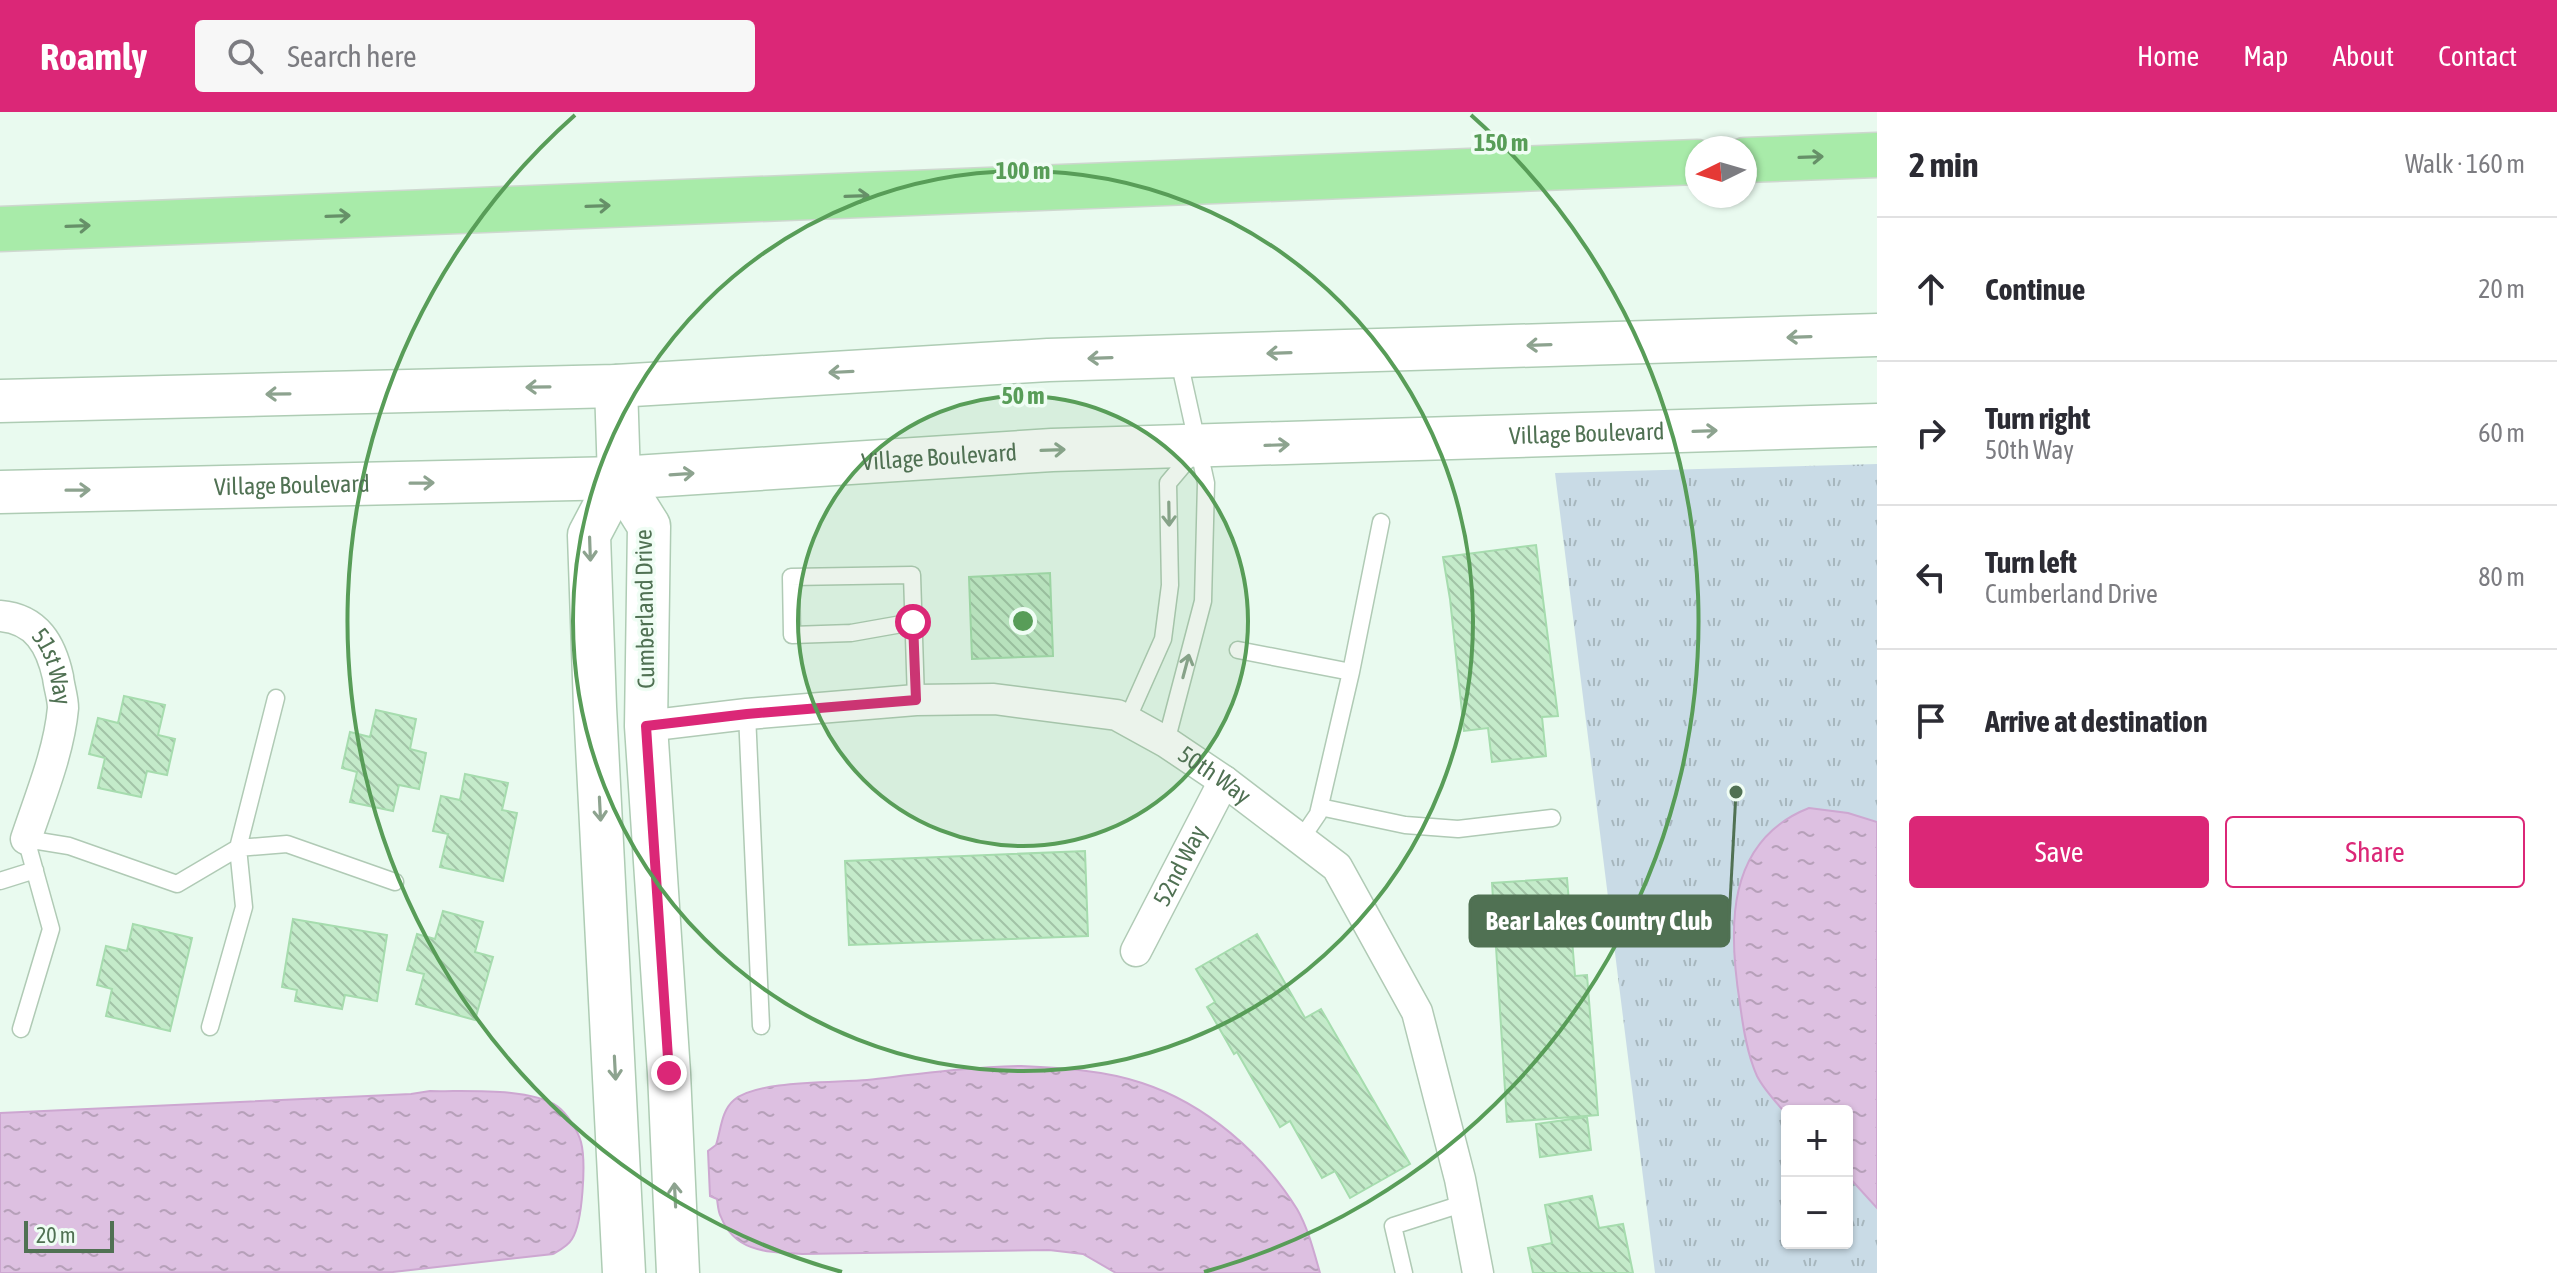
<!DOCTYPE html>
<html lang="en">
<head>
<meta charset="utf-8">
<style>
	:root { --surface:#fff; --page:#f7f7f7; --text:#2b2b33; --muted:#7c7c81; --line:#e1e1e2; --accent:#db2777 }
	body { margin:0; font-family:"Asap Condensed",sans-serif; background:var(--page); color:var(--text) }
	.controls { position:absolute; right:24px; bottom:24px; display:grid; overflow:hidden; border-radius:8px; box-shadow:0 2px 6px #0004 }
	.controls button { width:72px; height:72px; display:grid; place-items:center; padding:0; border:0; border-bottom:2px solid var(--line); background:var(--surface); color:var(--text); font:40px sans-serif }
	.compass { position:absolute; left:1685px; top:24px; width:72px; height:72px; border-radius:50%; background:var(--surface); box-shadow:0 2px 6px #0004; rotate:265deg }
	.scale { position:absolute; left:24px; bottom:20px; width:90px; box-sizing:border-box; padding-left:8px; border:4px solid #507153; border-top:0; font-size:22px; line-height:28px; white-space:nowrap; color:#507153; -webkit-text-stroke:6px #effdf4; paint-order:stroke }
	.stop { position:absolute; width:24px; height:24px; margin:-18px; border:6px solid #db2777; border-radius:50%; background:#fff }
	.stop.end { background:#db2777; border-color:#fff; box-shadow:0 2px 8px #0008 }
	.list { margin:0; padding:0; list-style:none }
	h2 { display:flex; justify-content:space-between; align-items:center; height:104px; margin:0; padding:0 32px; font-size:34px }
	h2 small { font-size:26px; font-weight:400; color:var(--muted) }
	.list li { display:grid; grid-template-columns:52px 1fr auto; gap:24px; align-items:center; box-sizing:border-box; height:144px; padding:0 32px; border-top:2px solid var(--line) }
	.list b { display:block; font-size:30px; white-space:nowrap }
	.list p { margin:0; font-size:26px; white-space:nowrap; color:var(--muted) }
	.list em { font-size:26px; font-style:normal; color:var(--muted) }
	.actions { display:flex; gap:16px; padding:24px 32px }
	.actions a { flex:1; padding:18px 0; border:2px solid var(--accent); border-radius:8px; text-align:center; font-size:28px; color:var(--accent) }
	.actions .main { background:var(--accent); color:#fff }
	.icon { flex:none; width:44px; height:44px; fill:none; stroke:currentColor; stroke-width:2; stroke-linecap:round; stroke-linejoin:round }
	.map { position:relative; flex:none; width:1877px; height:1161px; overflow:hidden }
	header { display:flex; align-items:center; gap:48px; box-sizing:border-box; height:112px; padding:0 40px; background:var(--accent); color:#fff }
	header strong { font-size:38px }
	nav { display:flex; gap:44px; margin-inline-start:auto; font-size:28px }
	.search { width:560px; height:72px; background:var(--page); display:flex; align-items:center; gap:20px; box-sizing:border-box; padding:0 28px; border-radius:8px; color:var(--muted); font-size:30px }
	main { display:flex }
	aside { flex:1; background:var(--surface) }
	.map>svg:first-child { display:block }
	.grass { fill:url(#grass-tufts); fill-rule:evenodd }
	.water { fill:url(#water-ripples); stroke:#cda7d1; stroke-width:2 }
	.building { fill:url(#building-back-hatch); stroke:#a6dcae; stroke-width:2 }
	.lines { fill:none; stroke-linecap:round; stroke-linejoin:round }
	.lane-casing { stroke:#b0cab5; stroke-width:19 }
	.street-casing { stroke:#b0cab5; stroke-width:33 }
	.secondary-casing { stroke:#aeccb4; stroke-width:45 }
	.highway-casing { stroke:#ced7cf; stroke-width:47 }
	.lane { stroke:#fff; stroke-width:16 }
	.street { stroke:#fff; stroke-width:30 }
	.secondary { stroke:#fff; stroke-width:42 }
	.highway { stroke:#a8eba9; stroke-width:44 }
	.oneway { stroke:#669068 }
	.oneway2 { stroke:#8da38f }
	.route { stroke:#db2777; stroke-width:10 }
	.ring { fill:none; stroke:#589d58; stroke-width:4 }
	.labels { text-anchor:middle; stroke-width:7; stroke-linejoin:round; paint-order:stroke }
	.street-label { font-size:24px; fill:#507153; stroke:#effdf4 }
	.centre { fill:#589d58; stroke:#effdf4; stroke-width:4 }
	.ring-label { font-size:24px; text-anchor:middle; font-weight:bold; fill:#589d58; stroke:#effdf4; stroke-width:7; stroke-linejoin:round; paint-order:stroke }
	.leader { fill:none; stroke:#507153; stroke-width:3 }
	.callout-dot { fill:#507153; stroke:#effdf4; stroke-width:3 }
	.callout { fill:#507153; stroke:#507153; stroke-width:3 }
	.callout-label { font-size:26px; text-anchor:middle; font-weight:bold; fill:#fff }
</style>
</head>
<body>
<header>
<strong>Roamly</strong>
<div class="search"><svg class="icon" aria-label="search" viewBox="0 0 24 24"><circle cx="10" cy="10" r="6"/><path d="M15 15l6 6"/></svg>Search here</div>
<nav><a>Home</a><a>Map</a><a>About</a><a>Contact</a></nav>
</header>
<main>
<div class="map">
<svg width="1877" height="1161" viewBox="0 0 1877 1161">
	<defs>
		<pattern id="grass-tufts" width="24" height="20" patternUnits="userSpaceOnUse" patternTransform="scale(2)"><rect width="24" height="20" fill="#c9dbe6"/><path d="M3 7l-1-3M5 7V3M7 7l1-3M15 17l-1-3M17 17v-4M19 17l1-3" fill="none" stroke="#a6b6bd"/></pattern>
		<pattern id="water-ripples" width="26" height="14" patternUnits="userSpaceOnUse" patternTransform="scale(2)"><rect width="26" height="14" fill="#ddc0e1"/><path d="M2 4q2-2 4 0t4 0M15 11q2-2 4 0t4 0" fill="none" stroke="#b6a0b9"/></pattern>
		<pattern id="building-back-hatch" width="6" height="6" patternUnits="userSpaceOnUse" patternTransform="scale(2)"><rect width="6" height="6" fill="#c4ebca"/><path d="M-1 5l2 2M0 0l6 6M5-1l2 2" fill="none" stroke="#a2c3a7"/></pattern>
	</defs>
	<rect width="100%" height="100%" fill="#e9faef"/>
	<path class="grass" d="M1877,352V1161H1655L1555,361ZM1787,999H1847V1131H1787Z"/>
	<path class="water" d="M1809,696L1848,701L1877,710V1096L1847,1063V999H1787V1003C1777,991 1764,978 1757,964C1747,942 1743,915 1740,892C1728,817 1725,729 1809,696Z
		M1020,954C1061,956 1104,958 1142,971C1206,992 1262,1041 1297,1097C1308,1116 1314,1140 1320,1161H1116L1083,1142L1049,1138L802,1142C769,1140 735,1141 721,1105C718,1100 718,1093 717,1087L710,1084L708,1039L716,1033C721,1018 721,999 734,988C757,968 836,971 867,968C919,962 969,955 1020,954Z
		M430,979C464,980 528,975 557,994C567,1001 578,1019 581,1030C586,1049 583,1110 572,1127C568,1134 560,1138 553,1142L393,1160L0,1161V1001L411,982Z"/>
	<path class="building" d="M1536,433L1558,604L1542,605L1546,644L1492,650L1488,616L1464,619L1450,487L1443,445Z
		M1050,461L1053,544L972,547L969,465Z
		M124,584L165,593L158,623L175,627L167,663L147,659L141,685L98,676L105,646L89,642L98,606L118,611Z
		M376,598L416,607L410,637L426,641L419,677L399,673L393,699L350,690L357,660L342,656L350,620L370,625Z
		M465,662L508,671L502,698L517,701L503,769L440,755L448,722L433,719L441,684L460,688Z
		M1085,739L1088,824L849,833L845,749Z
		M1567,766L1575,864L1587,863L1598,1003L1507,1010L1492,771Z
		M443,799L483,810L475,840L493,845L475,908L416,892L424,862L407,858L417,822L435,827Z
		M293,807L387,823L377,889L345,883L342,897L295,889L297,878L282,875Z
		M133,812L192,826L170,919L106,904L112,877L97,873L106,834L127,839Z
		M1257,822L1305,906L1321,897L1410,1052L1350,1086L1335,1059L1322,1066L1290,1009L1280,1015L1237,940L1234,942L1207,895L1215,890L1196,857Z
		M1587,1005L1591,1038L1540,1045L1536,1012Z
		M1592,1084L1599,1116L1623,1112L1633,1161H1533L1528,1136L1552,1131L1545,1093Z"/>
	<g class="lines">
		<defs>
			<path id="lane" d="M913,510L851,521L792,523L791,465L912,463L916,588
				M1238,538L1351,560L1318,702L1301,727
				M1351,560L1381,410
				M747,602L761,914
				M1127,608L1163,527L1170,473L1168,371L1195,339
				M1166,630L1203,489L1206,371L1178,244
				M1320,695L1405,713L1458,717L1552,706
				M0,769L35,758
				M210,915L244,795L238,736L287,732L395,770
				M21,917L51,817L26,727L69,734L177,772L238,736L276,586
				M1404,1161L1393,1114L1465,1091"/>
			<g id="street">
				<path id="s1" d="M0,504C37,507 51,533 58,565C59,575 63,586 63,596C59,640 40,685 26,727"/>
				<path id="s2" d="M646,614L747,602L916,588L994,587L1117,603L1166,630L1224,669L1337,755L1417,900L1460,1067L1478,1161"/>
				<path id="s3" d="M1136,839L1224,669"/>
			</g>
			<g id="secondary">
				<path d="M616,274L619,366L649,414L646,614L669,961L678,1161"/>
				<path d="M0,289L616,274L1048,248L1877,223"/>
				<path d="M619,366L589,423L595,595L624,1161"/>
				<path id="s4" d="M0,380L619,366L1052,338L1877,313"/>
			</g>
			<path id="highway" d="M1745,48L1877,43
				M0,117L1697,50"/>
		</defs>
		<use href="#lane" class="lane-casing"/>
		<use href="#street" class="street-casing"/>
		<use href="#secondary" class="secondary-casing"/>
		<use href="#highway" class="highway-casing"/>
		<use href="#lane" class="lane"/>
		<use href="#street" class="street"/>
		<use href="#secondary" class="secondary"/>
		<use href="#highway" class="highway"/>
	</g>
	<defs><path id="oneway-shaft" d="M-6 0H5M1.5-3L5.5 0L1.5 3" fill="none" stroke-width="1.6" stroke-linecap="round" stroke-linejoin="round" transform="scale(2)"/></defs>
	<g class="oneway">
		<use href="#oneway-shaft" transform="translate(1811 45) rotate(-2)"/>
		<use href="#oneway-shaft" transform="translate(857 84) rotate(-2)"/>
		<use href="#oneway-shaft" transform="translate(598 94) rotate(-2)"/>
		<use href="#oneway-shaft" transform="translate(338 104) rotate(-2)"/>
		<use href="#oneway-shaft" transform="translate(78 114) rotate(-2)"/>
	</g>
	<g class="oneway2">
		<use href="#oneway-shaft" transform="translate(1799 225) rotate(178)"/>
		<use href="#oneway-shaft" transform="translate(1539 233) rotate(178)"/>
		<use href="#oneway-shaft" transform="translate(1279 241) rotate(178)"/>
		<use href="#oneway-shaft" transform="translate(1100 246) rotate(178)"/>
		<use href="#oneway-shaft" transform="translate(841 260) rotate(177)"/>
		<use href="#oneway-shaft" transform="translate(538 275) rotate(179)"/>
		<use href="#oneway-shaft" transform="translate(278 282) rotate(179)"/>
		<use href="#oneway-shaft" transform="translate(1705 319) rotate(-2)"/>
		<use href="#oneway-shaft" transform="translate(1277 333) rotate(-2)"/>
		<use href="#oneway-shaft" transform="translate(1053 338) rotate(-2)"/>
		<use href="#oneway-shaft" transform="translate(682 362) rotate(-4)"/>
		<use href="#oneway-shaft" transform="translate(422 371) rotate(-1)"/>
		<use href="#oneway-shaft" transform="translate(78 378) rotate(-1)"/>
		<use href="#oneway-shaft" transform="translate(1169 402) rotate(89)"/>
		<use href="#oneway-shaft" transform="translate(590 437) rotate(88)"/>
		<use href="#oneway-shaft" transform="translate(1186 554) rotate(-75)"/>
		<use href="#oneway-shaft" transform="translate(600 697) rotate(87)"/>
		<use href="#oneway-shaft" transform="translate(615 956) rotate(87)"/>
		<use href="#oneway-shaft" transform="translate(675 1083) rotate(-93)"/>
	</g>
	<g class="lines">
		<path class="route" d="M669,961L646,614L747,602L916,588L913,510"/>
	</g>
	<circle cx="1023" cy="509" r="225" fill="#589d58" fill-opacity=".12"/>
	<g class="ring">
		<circle cx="1023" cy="509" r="225"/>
		<circle cx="1023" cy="509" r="450"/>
		<path d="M842 1160A676 676 0 0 1 575 3M1471 3A676 676 0 0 1 1204 1160"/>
	</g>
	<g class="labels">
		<g class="street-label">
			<text dy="8" stroke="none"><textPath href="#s4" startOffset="1588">Village Boulevard</textPath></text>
			<text dy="8" stroke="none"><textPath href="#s4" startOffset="940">Village Boulevard</textPath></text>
			<text dy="8" stroke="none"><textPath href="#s4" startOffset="292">Village Boulevard</textPath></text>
			<text transform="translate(645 497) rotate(-91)" y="8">Cumberland Drive</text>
			<text dy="8" stroke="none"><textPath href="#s1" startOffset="80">51st Way</textPath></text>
			<text dy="8" stroke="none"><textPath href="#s2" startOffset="588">50th Way</textPath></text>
			<text dy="8" stroke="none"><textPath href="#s3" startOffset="96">52nd Way</textPath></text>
		</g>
	</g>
	<circle cx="1023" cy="509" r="12" class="centre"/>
	<g class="ring-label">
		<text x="1501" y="39">150 m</text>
		<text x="1023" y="67">100 m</text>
		<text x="1023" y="292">50 m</text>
	</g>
	<path class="leader" d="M1736 680L1729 809"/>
	<circle class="callout-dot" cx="1736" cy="680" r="8"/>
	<rect class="callout" x="1470" y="784" width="259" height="50" rx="8"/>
	<g class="callout-label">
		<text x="1599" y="818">Bear Lakes Country Club</text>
	</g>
</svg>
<div class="controls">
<button>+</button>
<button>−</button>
</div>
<svg class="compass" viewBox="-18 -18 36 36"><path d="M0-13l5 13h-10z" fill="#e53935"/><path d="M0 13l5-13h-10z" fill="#7c7c81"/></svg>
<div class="scale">20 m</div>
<div class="stop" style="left:913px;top:510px"></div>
<div class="stop end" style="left:669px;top:961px"></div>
</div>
<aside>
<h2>2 min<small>Walk · 160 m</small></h2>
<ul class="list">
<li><svg class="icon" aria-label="ahead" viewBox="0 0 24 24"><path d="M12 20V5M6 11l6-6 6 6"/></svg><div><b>Continue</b></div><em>20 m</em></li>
<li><svg class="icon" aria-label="right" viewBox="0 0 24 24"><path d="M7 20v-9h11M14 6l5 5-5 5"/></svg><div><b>Turn right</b><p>50th Way</p></div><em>60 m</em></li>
<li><svg class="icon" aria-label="left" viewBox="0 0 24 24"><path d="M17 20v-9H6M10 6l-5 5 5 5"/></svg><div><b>Turn left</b><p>Cumberland Drive</p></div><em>80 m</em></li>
<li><svg class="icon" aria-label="arrive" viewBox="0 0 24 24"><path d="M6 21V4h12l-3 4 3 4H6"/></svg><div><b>Arrive at destination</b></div></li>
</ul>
<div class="actions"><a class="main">Save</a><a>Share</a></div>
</aside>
</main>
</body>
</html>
